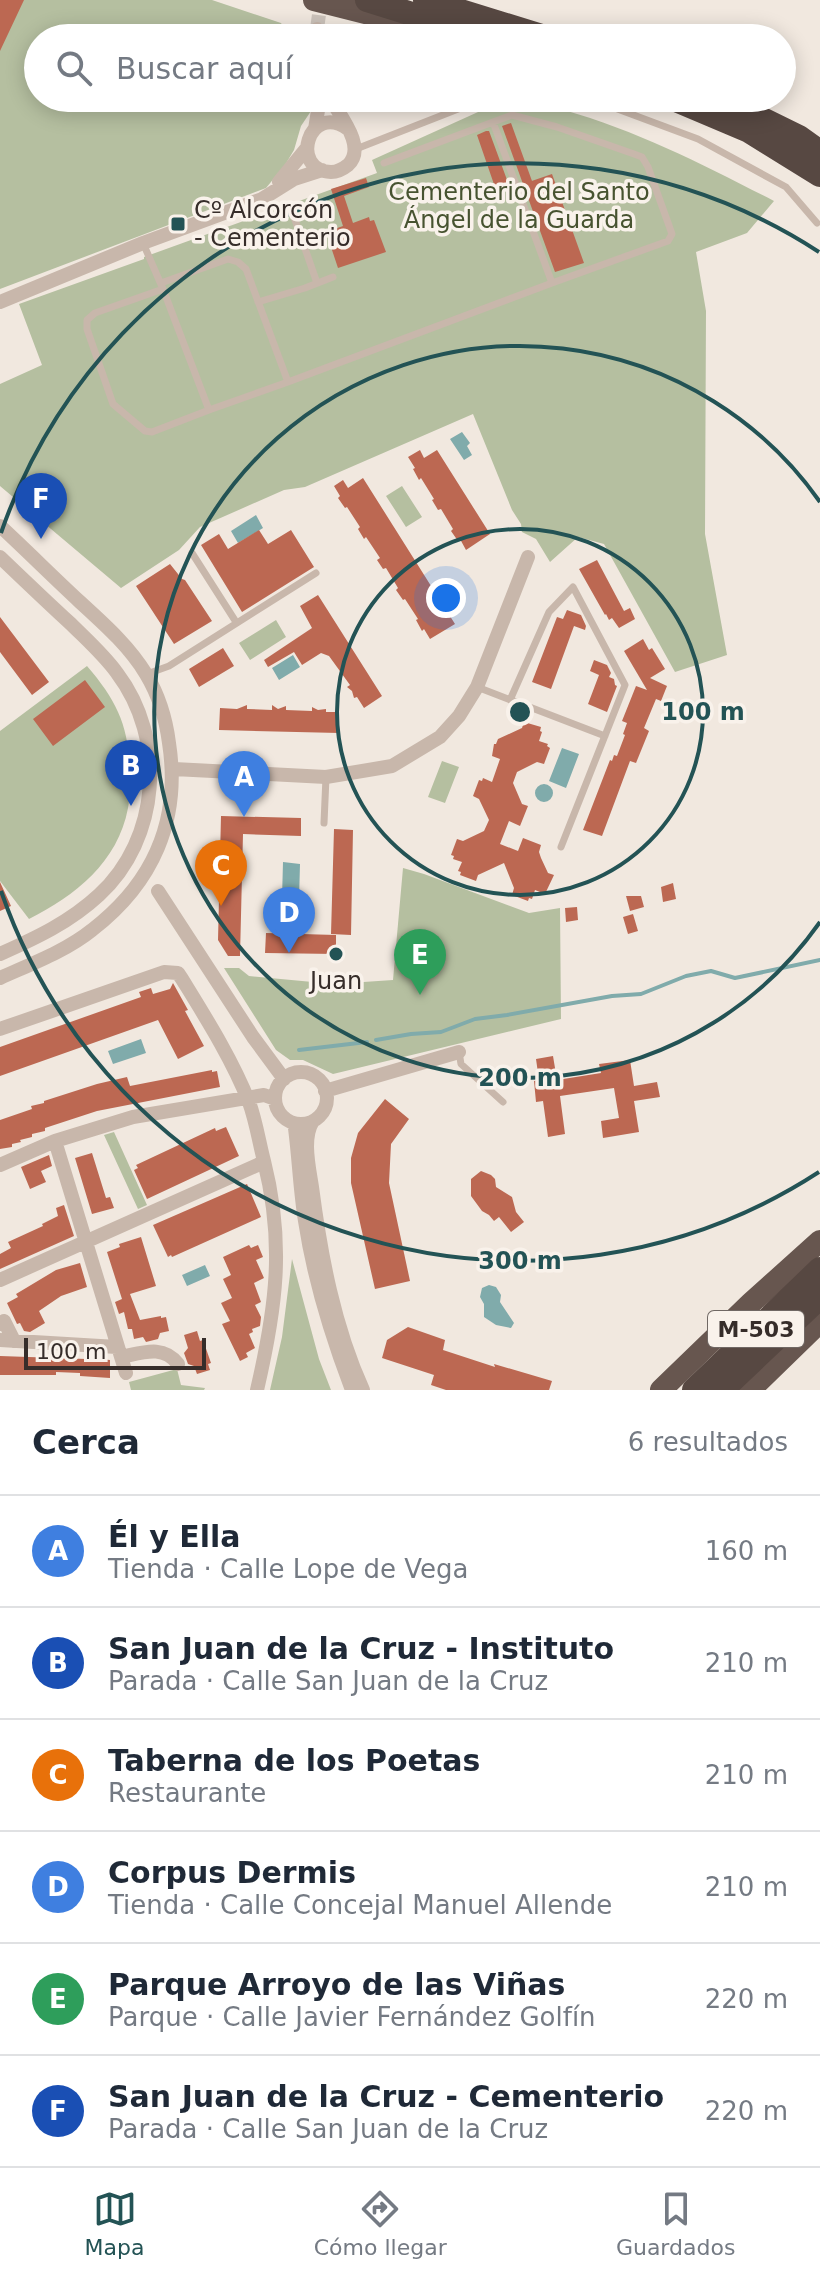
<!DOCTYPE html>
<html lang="es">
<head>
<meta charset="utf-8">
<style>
	:root { --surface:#fff; --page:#f6f6f7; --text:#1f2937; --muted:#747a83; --line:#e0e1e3; --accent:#235355 }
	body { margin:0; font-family:"DejaVu Sans",sans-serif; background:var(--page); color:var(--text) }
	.scale { position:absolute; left:24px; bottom:20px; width:182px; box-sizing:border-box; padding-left:8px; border:4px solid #362d2a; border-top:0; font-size:22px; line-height:28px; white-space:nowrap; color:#362d2a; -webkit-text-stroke:6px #f9f2eb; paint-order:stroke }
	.you { position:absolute; left:446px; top:598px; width:28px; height:28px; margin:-20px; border:6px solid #fff; border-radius:50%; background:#1a73e8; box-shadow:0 0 0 12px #1a73e833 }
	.badge { display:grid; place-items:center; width:52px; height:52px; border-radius:50%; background:var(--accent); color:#fff; font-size:26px; font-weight:700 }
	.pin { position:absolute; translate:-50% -66px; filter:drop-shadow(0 2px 4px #0008) }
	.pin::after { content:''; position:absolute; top:42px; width:28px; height:24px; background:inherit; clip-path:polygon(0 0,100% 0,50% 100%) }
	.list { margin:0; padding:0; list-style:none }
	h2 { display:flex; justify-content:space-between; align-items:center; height:104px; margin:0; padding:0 32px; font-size:34px }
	h2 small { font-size:26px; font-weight:400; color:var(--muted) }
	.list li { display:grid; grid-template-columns:52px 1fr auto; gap:24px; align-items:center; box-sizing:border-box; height:112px; padding:0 32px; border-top:2px solid var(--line) }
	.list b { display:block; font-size:30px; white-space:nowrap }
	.list p { margin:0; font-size:26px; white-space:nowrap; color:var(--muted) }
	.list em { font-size:26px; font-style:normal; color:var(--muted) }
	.icon { flex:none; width:44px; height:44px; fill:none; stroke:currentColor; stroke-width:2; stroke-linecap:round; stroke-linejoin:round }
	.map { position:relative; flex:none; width:820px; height:1390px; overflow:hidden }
	.search { position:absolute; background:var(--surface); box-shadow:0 4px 20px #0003; left:24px; right:24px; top:24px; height:88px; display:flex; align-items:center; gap:20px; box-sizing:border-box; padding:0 28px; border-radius:44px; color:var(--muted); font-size:30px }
	.sheet { height:776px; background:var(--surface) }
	nav { display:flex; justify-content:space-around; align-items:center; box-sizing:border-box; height:112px; border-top:2px solid var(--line); background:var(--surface); font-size:22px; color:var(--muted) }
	nav a { display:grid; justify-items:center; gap:4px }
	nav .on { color:var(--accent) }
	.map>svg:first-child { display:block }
	.green { fill:#b5bfa0 }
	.water { fill:#80abab }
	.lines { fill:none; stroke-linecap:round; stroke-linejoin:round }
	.stream { stroke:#80abab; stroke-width:4 }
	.building { fill:#bc6852 }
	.minor-tunnel { stroke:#ccc3bb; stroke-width:14; stroke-dasharray:14 7; stroke-linecap:butt }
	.service { stroke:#c8b7ab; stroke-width:7 }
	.minor { stroke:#c8b7ab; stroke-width:14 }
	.trunk { stroke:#67564f; stroke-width:22 }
	.motorway { stroke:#574842; stroke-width:24 }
	.ring { fill:none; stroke:#235355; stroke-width:4 }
	.poi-dot { fill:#235355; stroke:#f9f2eb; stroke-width:3 }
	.labels { text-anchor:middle; stroke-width:7; stroke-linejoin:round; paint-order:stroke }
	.shield { fill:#f9f2eb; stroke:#706864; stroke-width:2 }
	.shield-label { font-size:22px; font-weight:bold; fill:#362d2a }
	.park-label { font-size:24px; fill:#475330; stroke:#f9f2eb }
	.poi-label { font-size:24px; fill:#362d2a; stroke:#f9f2eb; text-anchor:start }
	.centre { fill:#235355; stroke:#f9f2eb; stroke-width:4 }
	.ring-label { font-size:24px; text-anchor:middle; font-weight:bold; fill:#235355; stroke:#f9f2eb; stroke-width:7; stroke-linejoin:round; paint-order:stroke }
</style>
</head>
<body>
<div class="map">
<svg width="820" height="1390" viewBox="0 0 820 1390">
	<rect width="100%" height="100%" fill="#f1e8df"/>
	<path class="green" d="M0,0H212L281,23L290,38H38V98H310L311,111L301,126L294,150L285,165L266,188L0,289Z
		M509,98C528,98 546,105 564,110C638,131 706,166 774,201L747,233L696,252L706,311L705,534L727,655L675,672L604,544L578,537L550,562L536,539L522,532L521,524L512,510L473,414L305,487L284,490L200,527L179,550L121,588L0,486V384L42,365L19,304L144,259V257L377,173L372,160Z
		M402,486L422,517L406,527L386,496Z
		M276,620L286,637L250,660L239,643Z
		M87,666C118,702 131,730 129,778C129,787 130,799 128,808C118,862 75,896 29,919L0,881V731Z
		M442,761L459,767L445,803L428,797Z
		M403,868L424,874L529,913L560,908L561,1019L333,1074L303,1060H290L276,1050L224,968H239L249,976L334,984L393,980Z
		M114,1132L147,1205L138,1209L104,1135Z
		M292,1259L319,1359L331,1390H270L282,1337Z
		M177,1369L181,1385L205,1388L204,1390H131L129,1382Z"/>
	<path class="water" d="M462,432L470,443L467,446L472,455L464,460L450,439Z
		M256,515L263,528L238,543L231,531Z
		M293,655L300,667L279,680L272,668Z
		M562,748L579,754L566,788L549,781Z
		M535 793a9 9 0 1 1 18 0a9 9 0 1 1-18 0Z
		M283,862L300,864L299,900L282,898Z
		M141,1039L146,1053L113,1064L108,1051Z
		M205,1265L210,1276L187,1286L182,1275Z
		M489,1285L496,1287L501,1295L500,1302L514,1323L511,1328L496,1325L484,1317V1304L480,1297L482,1288Z"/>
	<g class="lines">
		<path class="stream" d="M376,1040L411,1034L441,1032L475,1019L507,1015L612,996L641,994L686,976L711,971L735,978L820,960
			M299,1050L367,1042"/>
	</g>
	<path class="building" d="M0,0H24L0,51Z
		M511,123L532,181L523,184L502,126Z
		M486,131H489L510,188L497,193L477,135Z
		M552,174L584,263L555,272L523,184Z
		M366,178L369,187L344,196L353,223L369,217L370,221L374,220L386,252L338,268L326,232L343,226L331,189Z
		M420,450L424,458L437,450L490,534L466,550L460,539L458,541L451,531L453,529L441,509L438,510L432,500L434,499L421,478L419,480L413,469L415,468L408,457Z
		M363,478L455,624L430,639L424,629L422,631L416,620L418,619L405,599L403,600L396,590L398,588L386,568L383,569L377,560L380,558L366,537L364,539L358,529L360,527L347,507L345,508L338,498L340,496L334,486L343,480L348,488Z
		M259,530L268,544L291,530L314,567L242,612L201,545L219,534L228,549Z
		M597,560L624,611L630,608L635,619L619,628L612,618L609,620L606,614L605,615L579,569Z
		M170,564L182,579L185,580L212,621L174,644L136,586Z
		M318,595L382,696L364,708L357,697L354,698L352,691L347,687L350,685L329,656L321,653L302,665L294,652L268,667L264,660L312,628L300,606Z
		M567,610L581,615L586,626L585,630L574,626L551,689L532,682L557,617L563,619Z
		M0,617L49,682L32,695L0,652Z
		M643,639L649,650L652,648L665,669L650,678L667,686L661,701L656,699L644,728L649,731L636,763L630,761L602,836L583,830L610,760L612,761L614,755L617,756L625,735L623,734L627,723L622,721L636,686L647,690L624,651Z
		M223,648L234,666L199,687L189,669Z
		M594,660L607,665L611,673L609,677L614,679L615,685L617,686L607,712L588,704L599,675L590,671Z
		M85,680L105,707L53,746L33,719Z
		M247,705V709L272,710V705L278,709L286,706V710L312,711V707L318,710L326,709V712H339V733L219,730L220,708L237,709Z
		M524,722L541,727L540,731L542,732L539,741L548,744L547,746L550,748L544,764L537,762L517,772L513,783L522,804L528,806L520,826L509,821L500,844L518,851L523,838L541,845L539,852L541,858L548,873L554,875L545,894L535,890L532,899L529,898L528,901L512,895L514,888L504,863L478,875L476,881L460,875L461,872L458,871L462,862L453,859L454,856L451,855L457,839L463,841L484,831L489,820L479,799L473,796L479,780L482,781L483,778L492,782L500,759L492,756L494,744H496L498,739L522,728Z
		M221,816L301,818V836L243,834L240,956H228L218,940Z
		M334,829L353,830L351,935L331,934Z
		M0,882L11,906L0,911Z
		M673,883L676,899L663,902L661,887Z
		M626,896H641L644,907L630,911Z
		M577,907L578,920L566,922L565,908Z
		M633,914L638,931L628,934L623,917Z
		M266,933L336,935V954L265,953Z
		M173,983L188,1010L185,1011L204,1046L178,1059L158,1020L0,1076V1047L141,997L139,992L151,988L153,994L170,989Z
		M553,1056L557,1080L601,1073L599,1064L630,1060L634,1086L657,1082L660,1097L634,1101L639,1132L603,1138L601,1121L619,1118L614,1088L560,1096L565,1134L548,1137L543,1101L536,1102L534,1081L539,1080L536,1059Z
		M212,1070V1072L217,1071L220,1087L97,1111L45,1128V1131L32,1134V1137L20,1140L21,1142L12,1144V1147L0,1149V1120L32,1109L31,1106L44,1103V1101L97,1084L127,1077L130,1086Z
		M385,1099L409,1119L391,1144L389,1183L410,1281L375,1289L351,1183V1158L358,1133Z
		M226,1127L239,1156L147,1199L134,1170L138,1168L136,1165L215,1128L216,1131Z
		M92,1153L106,1198L110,1197L114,1208L92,1214L75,1158Z
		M49,1155L52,1166L41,1171L46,1182L30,1189L21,1167Z
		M481,1171L491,1175L495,1179L496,1187L512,1197L516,1212L524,1222L511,1232L499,1217L494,1221L489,1215L482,1211L471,1196V1179Z
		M247,1184L261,1217L172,1257L171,1255L168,1257L153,1225Z
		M64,1205L74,1236L0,1269V1254L11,1248L8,1242L43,1226L42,1224L58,1216L56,1208Z
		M141,1237L156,1286L130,1294L140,1320L161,1316V1318L166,1317L169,1331L160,1333L158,1339L146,1342L143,1337L134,1339L132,1329H128L124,1312L119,1314L115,1302L122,1299L107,1252L120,1247L119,1244Z
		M249,1245L251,1248L258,1245L263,1257L256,1260L264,1278L254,1283L261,1302L255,1305L261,1317L260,1326L252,1329L253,1332L249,1334L255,1348L246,1353L248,1357L240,1361L222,1324L230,1321L221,1303L232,1298L223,1279L231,1275L223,1257Z
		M80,1263L87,1287L61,1296L39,1311L45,1323L30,1332L24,1331L20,1323L17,1324L7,1303L18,1297L16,1294L56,1270Z
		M408,1327L445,1340L443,1350L495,1367L494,1364L552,1381L549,1390H446L431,1385L434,1375L382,1358L387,1340Z
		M197,1331L200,1341L203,1340L211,1363L208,1364L210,1370L197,1374L194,1366L188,1364L184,1353L188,1348L184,1335Z
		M0,1356L86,1359V1356L99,1357V1359L110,1360V1378L80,1376V1373L56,1372V1375H0Z"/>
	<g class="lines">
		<path class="minor-tunnel" d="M317,29L321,0"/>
		<path class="service" d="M588,98L698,139L786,187L817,223
			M493,122L512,115L557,127L634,154L642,157L648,167L672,234L668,241L552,283
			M356,149L476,102L479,98
			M293,214L317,283
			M143,243L163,289L95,313L87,320V329L113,404L145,431L152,432L209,410L163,289
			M161,283L228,259L238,262L246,269L288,382L209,410
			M258,302L305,288L333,277
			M288,382L552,283L493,122L384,163
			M192,553L236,622
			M147,674L169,666L316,573
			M477,687L605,736
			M510,700L549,612L573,587L625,685L561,847
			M324,823L326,777
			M459,1052L461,1064L503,1102"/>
		<path class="minor" d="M316,38L317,29
			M330,98C340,116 367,147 348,165C343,169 337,172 331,172C289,171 308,101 348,129
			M315,129L320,98
			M279,182L306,149
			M0,302L143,243L262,199L294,179L322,170
			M0,526C27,551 53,577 80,602C104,624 129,646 146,674C158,694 166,719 169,743C181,820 153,883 92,930C66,951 31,964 0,978
			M0,557C24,580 47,602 71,624C87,640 104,655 117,673C167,739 160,839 99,895C70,922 36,938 0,954
			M174,769L326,777L392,766L440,737L459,716L477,687L528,557
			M158,891L253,1037L284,1079
			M0,1029L164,972L178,973L182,979C206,1018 232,1059 249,1102C256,1121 259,1142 264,1161C285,1244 276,1308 257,1390
			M275 1098a26 26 0 1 1 52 0a26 26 0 1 1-52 0Z
			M325,1091L459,1052
			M313,1121C302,1138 309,1167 312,1187C321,1256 334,1326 363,1390
			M293,1123L295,1128C299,1159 300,1190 305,1221C314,1280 331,1335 352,1390
			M55,1141L126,1373
			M0,1165L55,1141L133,1117L264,1095L275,1099
			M0,1280L264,1162
			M0,1324L4,1321L14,1341
			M0,1340L117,1347
			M121,1357C142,1353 163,1344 178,1364"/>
		<path class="trunk" d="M314,0L425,28
			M661,1390L751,1303L820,1241
			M750,1390L820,1322"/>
		<path class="motorway" d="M367,0L489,38
			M425,0L548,38
			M671,98L749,131L820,175
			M719,98L799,137L820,152
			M694,1390L820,1269
			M722,1390L820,1297"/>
	</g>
	<g class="ring">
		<circle cx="520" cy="712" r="183"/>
		<path d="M820 922A366 366 0 1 1 820 502"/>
		<path d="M819 1172A549 549 0 0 1 1 891M1 533A549 549 0 0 1 819 252"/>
	</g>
	<g class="poi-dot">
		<rect x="170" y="216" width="16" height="16" rx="4"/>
		<circle cx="336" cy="954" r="8"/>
	</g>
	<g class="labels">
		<rect class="shield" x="708" y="1311" width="96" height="36" rx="6"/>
		<g class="shield-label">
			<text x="756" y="1337">M-503</text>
		</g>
		<g class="park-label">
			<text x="519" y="200">Cementerio del Santo<tspan x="519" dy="28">Ángel de la Guarda</tspan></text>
		</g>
		<g class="poi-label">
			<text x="194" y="218">Cº Alcorcón<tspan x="194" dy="28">- Cementerio</tspan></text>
			<text x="336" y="989" text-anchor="middle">Juan</text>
		</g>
	</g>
	<circle cx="520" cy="712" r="12" class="centre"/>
	<g class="ring-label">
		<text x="703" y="720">100 m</text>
		<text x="520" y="1086">200 m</text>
		<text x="520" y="1269">300 m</text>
	</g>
</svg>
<div class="scale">100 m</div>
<div class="you"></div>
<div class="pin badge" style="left:244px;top:817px;background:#3f7fe0">A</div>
<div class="pin badge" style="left:131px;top:806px;background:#1a4fb4">B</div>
<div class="pin badge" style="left:221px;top:906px;background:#e8710a">C</div>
<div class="pin badge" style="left:289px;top:953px;background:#3f7fe0">D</div>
<div class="pin badge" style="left:420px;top:995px;background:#2e9e5b">E</div>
<div class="pin badge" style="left:41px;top:539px;background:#1a4fb4">F</div>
<div class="search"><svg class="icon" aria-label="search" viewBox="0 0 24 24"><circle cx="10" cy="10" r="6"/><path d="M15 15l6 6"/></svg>Buscar aquí</div>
</div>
<section class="sheet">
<h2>Cerca<small>6 resultados</small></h2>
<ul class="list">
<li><span class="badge" style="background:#3f7fe0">A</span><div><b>Él y Ella</b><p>Tienda · Calle Lope de Vega</p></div><em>160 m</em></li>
<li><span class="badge" style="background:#1a4fb4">B</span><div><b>San Juan de la Cruz - Instituto</b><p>Parada · Calle San Juan de la Cruz</p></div><em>210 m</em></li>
<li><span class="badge" style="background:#e8710a">C</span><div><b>Taberna de los Poetas</b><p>Restaurante</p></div><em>210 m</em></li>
<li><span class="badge" style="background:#3f7fe0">D</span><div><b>Corpus Dermis</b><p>Tienda · Calle Concejal Manuel Allende</p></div><em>210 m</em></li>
<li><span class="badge" style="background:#2e9e5b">E</span><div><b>Parque Arroyo de las Viñas</b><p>Parque · Calle Javier Fernández Golfín</p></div><em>220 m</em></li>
<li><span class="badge" style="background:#1a4fb4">F</span><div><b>San Juan de la Cruz - Cementerio</b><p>Parada · Calle San Juan de la Cruz</p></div><em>220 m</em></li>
</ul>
</section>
<nav>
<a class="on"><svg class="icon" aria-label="map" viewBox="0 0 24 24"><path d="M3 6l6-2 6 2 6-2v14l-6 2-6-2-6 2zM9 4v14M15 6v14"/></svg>Mapa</a>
<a><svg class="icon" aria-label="directions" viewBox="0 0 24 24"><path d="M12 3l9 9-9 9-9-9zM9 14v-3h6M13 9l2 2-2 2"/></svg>Cómo llegar</a>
<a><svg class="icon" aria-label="saved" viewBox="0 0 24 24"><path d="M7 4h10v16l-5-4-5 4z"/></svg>Guardados</a>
</nav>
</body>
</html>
